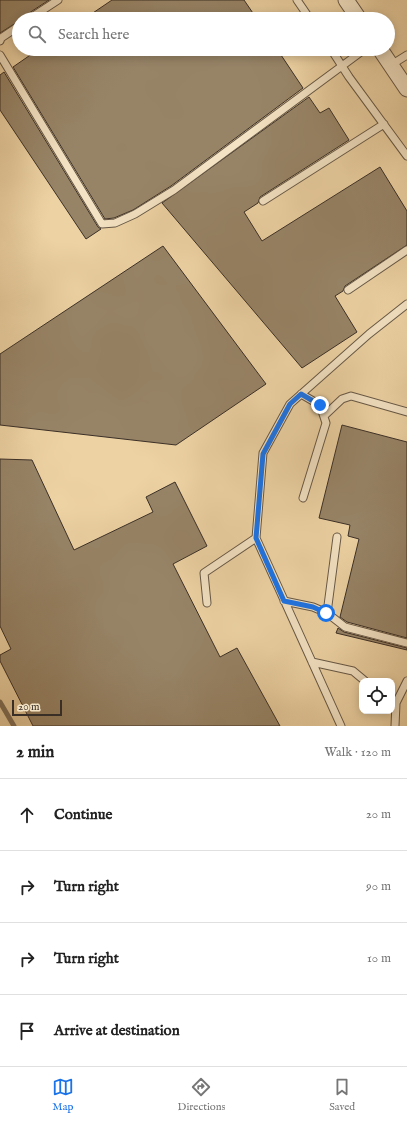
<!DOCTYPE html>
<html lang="en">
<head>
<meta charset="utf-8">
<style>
	:root { --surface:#fff; --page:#f6f6f6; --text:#222; --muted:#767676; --line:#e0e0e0; --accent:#1a73e8 }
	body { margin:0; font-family:"IM FELL English",serif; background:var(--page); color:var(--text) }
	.controls { position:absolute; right:12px; bottom:12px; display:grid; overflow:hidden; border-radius:8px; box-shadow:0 2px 10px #0003 }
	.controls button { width:36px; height:36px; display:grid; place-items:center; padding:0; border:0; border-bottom:1px solid var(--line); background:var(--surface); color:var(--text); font:20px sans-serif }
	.scale { position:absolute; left:12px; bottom:10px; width:50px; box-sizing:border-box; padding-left:4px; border:2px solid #3a2f27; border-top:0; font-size:11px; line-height:14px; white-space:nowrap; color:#3a2f27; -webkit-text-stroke:3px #f3e2c3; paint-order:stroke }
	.stop { position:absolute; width:12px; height:12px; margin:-9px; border:3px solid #1a73e8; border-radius:50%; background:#fff }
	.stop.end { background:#1a73e8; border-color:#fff; box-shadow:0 1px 4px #0008 }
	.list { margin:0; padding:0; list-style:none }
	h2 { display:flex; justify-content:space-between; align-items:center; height:52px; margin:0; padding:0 16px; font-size:17px }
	h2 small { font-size:13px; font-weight:400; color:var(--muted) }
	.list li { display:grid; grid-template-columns:26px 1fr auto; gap:12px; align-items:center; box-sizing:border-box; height:72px; padding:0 16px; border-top:1px solid var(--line) }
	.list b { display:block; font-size:15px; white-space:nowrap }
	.list em { font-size:13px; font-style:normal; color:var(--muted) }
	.icon { flex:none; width:22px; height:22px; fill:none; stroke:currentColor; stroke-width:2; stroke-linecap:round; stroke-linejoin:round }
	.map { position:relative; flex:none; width:407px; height:726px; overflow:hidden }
	.search { position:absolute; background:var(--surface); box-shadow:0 2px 10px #0003; left:12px; right:12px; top:12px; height:44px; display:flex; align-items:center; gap:10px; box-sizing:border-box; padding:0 14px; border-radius:22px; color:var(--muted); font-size:15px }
	.sheet { height:340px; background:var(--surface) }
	nav { display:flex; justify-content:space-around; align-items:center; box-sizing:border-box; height:56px; border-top:1px solid var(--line); background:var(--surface); font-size:11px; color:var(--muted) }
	nav a { display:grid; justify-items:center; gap:2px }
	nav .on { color:var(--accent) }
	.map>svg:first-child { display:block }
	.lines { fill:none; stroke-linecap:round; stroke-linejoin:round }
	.stream { stroke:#817058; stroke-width:5 }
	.building { fill:#978467; stroke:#3a2f27 }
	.lane-casing { stroke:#675846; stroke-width:9 }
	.street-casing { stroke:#675846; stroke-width:17 }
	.lane { stroke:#f3e2c3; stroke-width:7 }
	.street { stroke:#f3e2c3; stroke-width:15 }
	.route { stroke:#1a73e8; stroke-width:5 }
</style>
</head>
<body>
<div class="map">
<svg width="407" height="726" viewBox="0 0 407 726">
	<rect width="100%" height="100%" fill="#edd2a3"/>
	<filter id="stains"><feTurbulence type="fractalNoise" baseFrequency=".005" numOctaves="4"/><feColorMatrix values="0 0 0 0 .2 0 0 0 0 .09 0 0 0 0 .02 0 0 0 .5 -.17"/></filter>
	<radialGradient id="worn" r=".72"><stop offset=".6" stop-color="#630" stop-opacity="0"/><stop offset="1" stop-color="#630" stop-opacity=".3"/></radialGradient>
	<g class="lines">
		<path class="stream" d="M0,702L14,726"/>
	</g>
	<path class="building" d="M0,0H49L26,15L24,19H19V21L0,33Z
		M112,0H244L257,19H84Z
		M39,49H277L303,88L171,186L133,210L114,218L105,219L13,67Z
		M4,72L98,227L101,229L86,239L0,110V75Z
		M309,97L320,113L329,108L349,140L260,197L258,203L244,212L262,241L380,167L407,211V245L345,286L343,291L335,296L357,332L302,368L162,203Z
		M163,246L266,384L176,445L0,425V354Z
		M342,425L407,442V638L347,622L340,617L359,539L348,536L350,525L319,518Z
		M0,459L32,460L74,550L153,512L146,497L175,482L207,546L173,564L220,657L237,648L280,726H33L0,661V655L11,649L0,626Z
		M338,628L344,632L407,648V650L336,633Z"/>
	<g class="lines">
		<defs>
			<path id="lane" d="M297,0L310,19
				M29,19L58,0
				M0,41L1,38L19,26
				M331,49L349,77L407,156
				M0,55L102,224L115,223L135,214L174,190L365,49
				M391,65L407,55
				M263,201L384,124
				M348,290L407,250
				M301,394L320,405L326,423L303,498
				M324,416L342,399L351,396L407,412
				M284,601L313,607L327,613L345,627L407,643
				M207,603L204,573L256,538
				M327,613L337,537
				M312,662L353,671L365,681
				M341,726L256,538L263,453L290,404L369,334L407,304
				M395,726L396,703L407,681"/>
			<path id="street" d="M346,0L359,19
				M380,49L407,89"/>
		</defs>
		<use href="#lane" class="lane-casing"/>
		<use href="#street" class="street-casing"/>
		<use href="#lane" class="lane"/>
		<use href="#street" class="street"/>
	</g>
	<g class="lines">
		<path class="route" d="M320,405L301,394L290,404L263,454L256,538L284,601L313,607L326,613"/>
	</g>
	<rect width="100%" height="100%" filter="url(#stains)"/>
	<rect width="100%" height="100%" fill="url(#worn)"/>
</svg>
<div class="controls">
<button><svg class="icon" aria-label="locate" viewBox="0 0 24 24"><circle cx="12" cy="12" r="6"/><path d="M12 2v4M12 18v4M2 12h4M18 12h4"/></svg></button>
</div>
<div class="scale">20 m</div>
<div class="stop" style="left:326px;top:613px"></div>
<div class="stop end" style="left:320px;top:405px"></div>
<div class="search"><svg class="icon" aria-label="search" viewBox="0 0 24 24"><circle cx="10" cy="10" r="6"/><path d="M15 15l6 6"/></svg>Search here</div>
</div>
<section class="sheet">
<h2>2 min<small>Walk · 120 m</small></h2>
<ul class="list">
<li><svg class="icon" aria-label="ahead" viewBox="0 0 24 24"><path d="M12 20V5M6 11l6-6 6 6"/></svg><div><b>Continue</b></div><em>20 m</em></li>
<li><svg class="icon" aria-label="right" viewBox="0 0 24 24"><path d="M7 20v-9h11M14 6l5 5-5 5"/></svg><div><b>Turn right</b></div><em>90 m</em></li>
<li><svg class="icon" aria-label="right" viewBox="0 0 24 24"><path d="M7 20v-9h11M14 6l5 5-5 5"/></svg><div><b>Turn right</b></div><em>10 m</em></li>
<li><svg class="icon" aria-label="arrive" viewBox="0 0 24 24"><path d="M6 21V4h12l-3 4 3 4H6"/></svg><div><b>Arrive at destination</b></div></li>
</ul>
</section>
<nav>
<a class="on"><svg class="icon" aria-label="map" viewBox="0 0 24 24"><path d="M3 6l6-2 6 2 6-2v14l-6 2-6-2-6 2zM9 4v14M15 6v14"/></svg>Map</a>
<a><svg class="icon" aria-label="directions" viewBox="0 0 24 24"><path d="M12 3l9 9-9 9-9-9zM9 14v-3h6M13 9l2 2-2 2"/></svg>Directions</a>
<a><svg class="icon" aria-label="saved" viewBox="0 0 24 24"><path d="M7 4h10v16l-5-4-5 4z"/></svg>Saved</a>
</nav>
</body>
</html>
